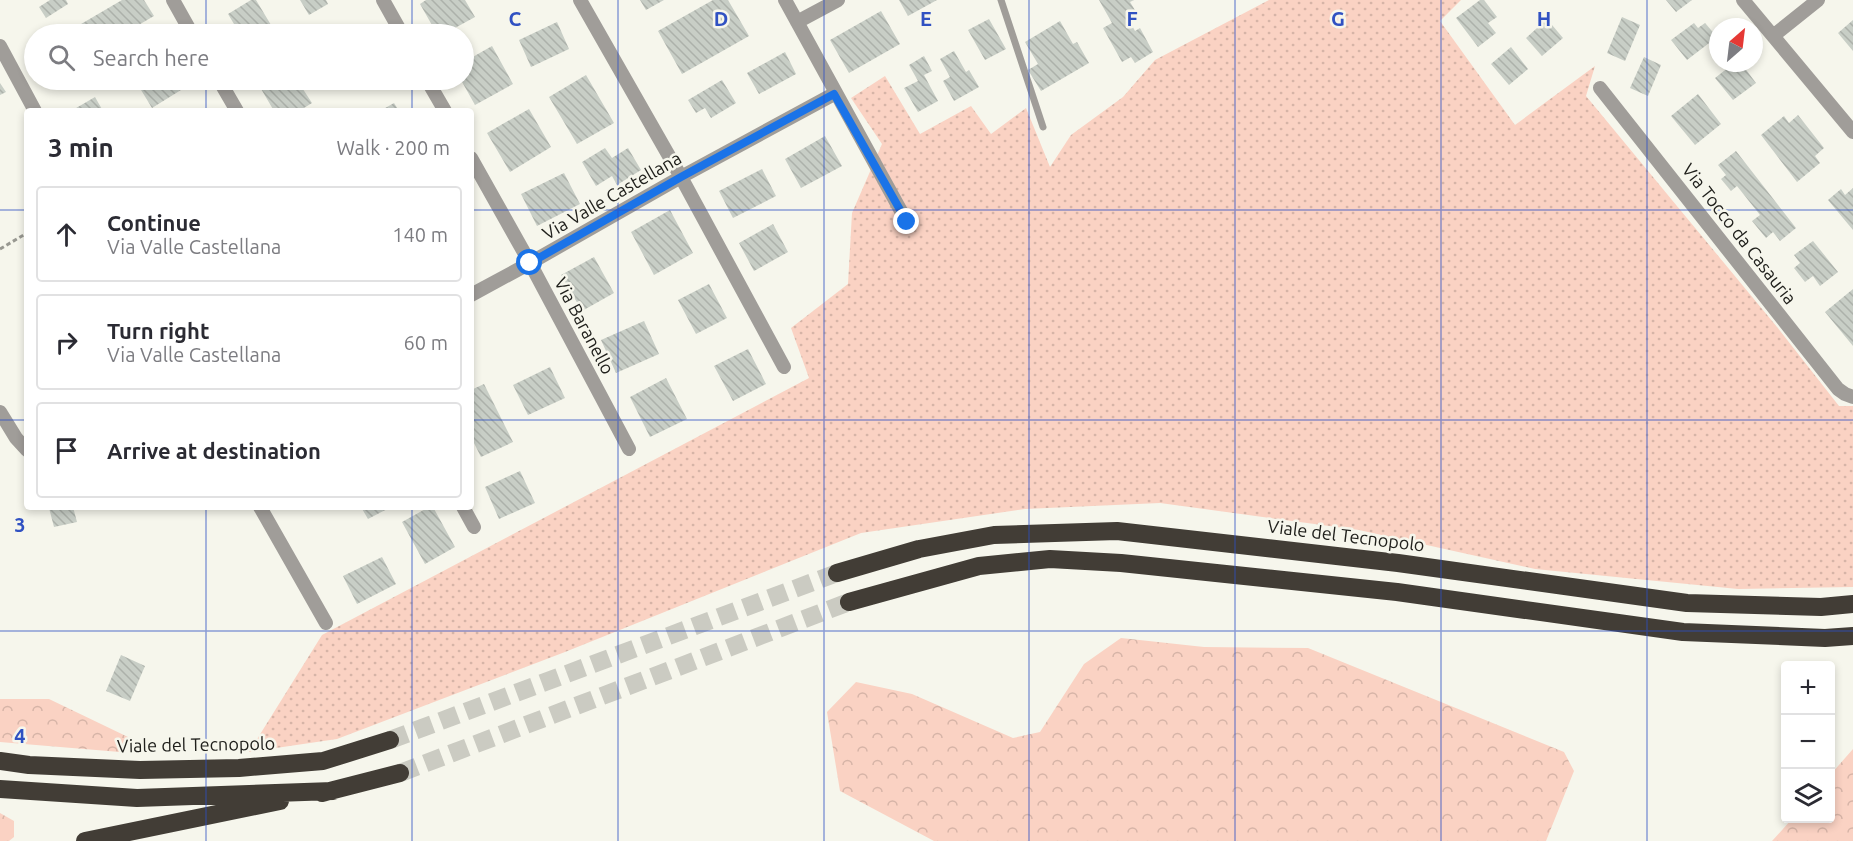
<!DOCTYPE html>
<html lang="en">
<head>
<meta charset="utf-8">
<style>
	:root { --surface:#fff; --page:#f7f7f7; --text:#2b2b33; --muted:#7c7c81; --line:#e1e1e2 }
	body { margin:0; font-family:Ubuntu,sans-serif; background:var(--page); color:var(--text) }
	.controls { position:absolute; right:18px; bottom:18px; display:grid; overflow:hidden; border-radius:6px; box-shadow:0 3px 9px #0003 }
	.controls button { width:54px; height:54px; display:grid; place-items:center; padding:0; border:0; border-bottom:2px solid var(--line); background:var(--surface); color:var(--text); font:30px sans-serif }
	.compass { position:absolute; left:1709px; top:18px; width:54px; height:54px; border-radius:50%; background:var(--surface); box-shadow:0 3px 9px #0003; rotate:28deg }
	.stop { position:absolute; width:18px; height:18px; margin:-14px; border:4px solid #1a73e8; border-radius:50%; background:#fff }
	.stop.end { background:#1a73e8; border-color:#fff; box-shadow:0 2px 6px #0008 }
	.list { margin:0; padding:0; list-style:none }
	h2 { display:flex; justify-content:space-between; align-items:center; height:78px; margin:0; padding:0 24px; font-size:26px }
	h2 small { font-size:20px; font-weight:400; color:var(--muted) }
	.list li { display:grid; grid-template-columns:39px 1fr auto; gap:18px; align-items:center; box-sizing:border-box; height:96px; margin:0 12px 12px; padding:0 12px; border:2px solid var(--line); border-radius:6px }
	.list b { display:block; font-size:22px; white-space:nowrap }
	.list p { margin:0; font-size:20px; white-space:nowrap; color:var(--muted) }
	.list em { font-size:20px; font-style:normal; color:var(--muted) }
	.icon { flex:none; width:33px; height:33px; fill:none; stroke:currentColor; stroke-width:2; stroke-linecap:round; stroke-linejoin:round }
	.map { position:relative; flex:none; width:1853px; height:841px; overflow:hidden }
	.search { position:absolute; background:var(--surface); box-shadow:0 3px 9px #0003; left:24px; top:24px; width:450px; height:66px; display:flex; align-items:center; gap:15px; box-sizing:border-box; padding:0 21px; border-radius:33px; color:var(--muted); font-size:22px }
	.panel { position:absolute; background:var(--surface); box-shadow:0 3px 9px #0003; left:24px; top:108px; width:450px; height:402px; border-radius:6px }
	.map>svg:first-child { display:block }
	.green { fill:url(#green-dots) }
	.forest { fill:url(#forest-crowns) }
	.building { fill:url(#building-back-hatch) }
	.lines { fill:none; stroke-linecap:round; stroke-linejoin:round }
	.highway-tunnel { stroke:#cbcbc2; stroke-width:18; stroke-dasharray:18 9; stroke-linecap:butt }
	.path { stroke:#989891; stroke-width:3; stroke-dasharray:4.5 3; stroke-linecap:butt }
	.lane { stroke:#a09d99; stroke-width:7 }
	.street { stroke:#a09d99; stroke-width:14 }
	.highway { stroke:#423d36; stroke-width:18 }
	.route { stroke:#1a73e8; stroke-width:8 }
	.grid { fill:none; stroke:#3051c2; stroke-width:1.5; stroke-opacity:0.55 }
	.labels { text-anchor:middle; stroke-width:5; stroke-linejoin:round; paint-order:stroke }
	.street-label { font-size:18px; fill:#20201c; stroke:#f6f6ec }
	.grid-label { font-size:20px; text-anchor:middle; font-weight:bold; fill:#3051c2; stroke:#f6f6ec; stroke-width:5; stroke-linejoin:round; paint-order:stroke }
</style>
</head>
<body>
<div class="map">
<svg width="1853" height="841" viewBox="0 0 1853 841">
	<defs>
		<pattern id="green-dots" width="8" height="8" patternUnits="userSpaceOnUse" patternTransform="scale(1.5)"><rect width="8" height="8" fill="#fad2c3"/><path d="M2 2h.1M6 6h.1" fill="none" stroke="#d6b4a7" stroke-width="1.8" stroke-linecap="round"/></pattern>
		<pattern id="forest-crowns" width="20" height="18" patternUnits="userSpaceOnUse" patternTransform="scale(1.5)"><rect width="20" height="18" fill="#fad2c3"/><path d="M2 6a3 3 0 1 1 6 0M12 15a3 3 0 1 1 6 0" fill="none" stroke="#d6b4a7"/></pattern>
		<pattern id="building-back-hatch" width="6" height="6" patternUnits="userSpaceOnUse" patternTransform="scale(1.5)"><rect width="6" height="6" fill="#c8cec6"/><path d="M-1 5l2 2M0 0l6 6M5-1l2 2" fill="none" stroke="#acb1aa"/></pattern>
	</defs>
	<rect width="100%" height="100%" fill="#f6f6ec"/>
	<path class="green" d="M1269,0H1461L1440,21L1515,125L1595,66L1586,96L1777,327L1839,406H1853V587L1738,589L1535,569L1359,530L1160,503L1025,509L861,533L565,652L337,739L249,752L322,635L809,378L791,328L848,284L852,213L882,144L851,98L885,76L920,134L971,106L991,134L1026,108L1050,167L1071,135L1123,97L1155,60Z"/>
	<path class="forest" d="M1121,638L1204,647L1308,648L1564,752L1574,771L1546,841H934L840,791L827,712L856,682L912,694L1013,738L1040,732L1084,664Z
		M0,699H49L128,737L120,752L0,742Z
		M1853,749V841H1772L1792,819L1830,818L1831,774Z
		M0,813L14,821V837L9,841H0Z"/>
	<path class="building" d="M50,0H66L68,4L46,18L39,7Z
		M122,0H144L154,16L123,34H64Z
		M251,0H256L271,25L255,34H240L228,14Z
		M300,0H326L328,4L309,15Z
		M426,0H465L475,17L444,34H437L420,4Z
		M640,0H664L646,10Z
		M713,0H728L749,36L682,74L658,31Z
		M899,0H937L908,16Z
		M1099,0H1134L1130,2L1138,15L1129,20L1135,31L1140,28L1153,52L1135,63L1131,57L1122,62L1103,28L1112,23Z
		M1480,0H1484L1497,17L1488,23L1496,33L1478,47L1456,18Z
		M1666,0H1692L1676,12Z
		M881,11L900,44L849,73L830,40Z
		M1622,17L1640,25L1625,61L1607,53Z
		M989,19L1006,49L985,60L968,30Z
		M1547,19L1563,38L1542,56L1526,38Z
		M1853,20V51L1838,33Z
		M1060,21L1073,44L1077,42L1089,63L1041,91L1028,70L1038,64L1025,42Z
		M557,22L569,49L531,67L519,40Z
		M1694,23L1698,28L1705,23L1717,37L1687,60L1671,40Z
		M492,46L513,84L475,105L461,80H464V62Z
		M1511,47L1528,69L1509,85L1491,64Z
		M954,51L966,72L969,70L979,87L954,101L943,81L950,77L940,59Z
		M785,52L796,74L759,94L747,73Z
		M924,56L932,71L924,75L938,101L918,112L904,88L918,81L909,65Z
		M1644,57L1661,65L1648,96L1630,88Z
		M1734,63H1741L1756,83L1733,100L1715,78Z
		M586,75L614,123L577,144L549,97Z
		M135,80H185L189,85L152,108Z
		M273,80H297L312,103L299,111H274L260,87Z
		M722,80L736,103L711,118L705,108L696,113L688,100Z
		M0,83L6,92L0,95Z
		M1698,94L1721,124L1695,145L1671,116Z
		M95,97L103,111H71Z
		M394,103L399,111H380Z
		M529,109L551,147L510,172L487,133Z
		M1798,115L1824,148L1815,156L1820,163L1797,182L1761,135L1784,116L1789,123Z
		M825,136L842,166L801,188L785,159Z
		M605,148L612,158L628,148L641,170L617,185L612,176L596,186L582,162Z
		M1736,151L1796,228L1780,241L1773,232L1766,238L1752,221L1760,215L1737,186L1731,191L1721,179L1726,175L1718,165Z
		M762,169L776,196L733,218L719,191Z
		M564,173L580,204L537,226L521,194Z
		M1853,188V230L1828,200L1841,189L1845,195Z
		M670,210L693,253L654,275L631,232Z
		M773,224L788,252L754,271L739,243Z
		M1813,241L1838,272L1820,286L1813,276L1805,282L1794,268L1800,263L1794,255Z
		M594,257L614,293L582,311L561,275Z
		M709,284L727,318L696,334L678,300Z
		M1853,289V346L1825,312Z
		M644,321L659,354L616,373L601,340Z
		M748,349L766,384L733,401L714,366Z
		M550,367L565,398L528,415L513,385Z
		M666,378L687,419L650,437L630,397Z
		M484,384L513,442L481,457L471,437V390Z
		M520,471L535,503L499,519L485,487Z
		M54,507H73L77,522L54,527L49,508Z
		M361,507H391L368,519Z
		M429,507H433L455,547L425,564L402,522Z
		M382,557L396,584L357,604L343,576Z
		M121,655L145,666L130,701L106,691Z"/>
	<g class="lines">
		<path class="highway-tunnel" d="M390,740L837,573
			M400,773L849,602"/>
		<path class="path" d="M0,249L27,233"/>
		<path class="lane" d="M1001,0L1043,127"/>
		<path class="street" d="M173,0L192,34
			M383,0L402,34
			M580,0L681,177L784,367
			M785,0L907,222
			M1743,0L1853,132
			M797,22L838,0
			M1773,36L1818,0
			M0,46L35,111
			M219,80L237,111
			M427,80L445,111
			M1600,88L1838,389L1845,394L1853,397
			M471,158L530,263L629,449
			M471,295L530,263L681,177L834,94
			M0,412L16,438L27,450
			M260,507L326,623
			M463,507L474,527"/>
		<path class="highway" d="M837,573L919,549L994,535L1117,531L1398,563L1687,603L1821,607L1853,604
			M849,602L979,566L1050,559L1121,563L1397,592L1683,632L1825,638L1853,636
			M0,761L29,765L140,770L239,768L323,761L390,740
			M0,789L137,798L333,791
			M322,793L400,773
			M85,841L280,801"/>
	</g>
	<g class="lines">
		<path class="route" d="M530,263L681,177L834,94L907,222"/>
	</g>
	<path class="grid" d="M206,0V34M412,0V34M618,0V841M824,0V841M1029,0V841M1235,0V841M1441,0V841M1647,0V841M206,80V111M412,80V111M0,210H27M471,210H1853M0,420H27M471,420H1853M206,507V841M412,507V841M0,631H1853"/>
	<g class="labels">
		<g class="street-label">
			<text transform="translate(612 196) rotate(-30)" y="6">Via Valle Castellana</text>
			<text transform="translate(1739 234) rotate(52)" y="6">Via Tocco da Casauria</text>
			<text transform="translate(584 326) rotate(62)" y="6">Via Baranello</text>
			<text transform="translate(1346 536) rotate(7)" y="6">Viale del Tecnopolo</text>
			<text transform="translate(196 745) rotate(-1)" y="6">Viale del Tecnopolo</text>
		</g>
	</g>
	<g class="grid-label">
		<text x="515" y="26">C</text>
		<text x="721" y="26">D</text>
		<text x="926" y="26">E</text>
		<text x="1132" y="26">F</text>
		<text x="1338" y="26">G</text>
		<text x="1544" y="26">H</text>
		<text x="20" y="532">3</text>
		<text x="20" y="743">4</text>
	</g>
</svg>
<div class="controls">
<button>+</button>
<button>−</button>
<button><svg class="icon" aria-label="layers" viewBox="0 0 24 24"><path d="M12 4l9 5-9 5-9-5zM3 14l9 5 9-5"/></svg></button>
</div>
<svg class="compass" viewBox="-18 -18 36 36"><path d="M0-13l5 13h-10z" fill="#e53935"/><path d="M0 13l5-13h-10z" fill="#7c7c81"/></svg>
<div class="stop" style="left:530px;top:263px"></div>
<div class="stop end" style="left:907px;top:222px"></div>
<div class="search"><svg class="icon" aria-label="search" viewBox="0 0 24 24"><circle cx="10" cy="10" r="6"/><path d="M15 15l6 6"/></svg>Search here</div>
<section class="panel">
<h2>3 min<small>Walk · 200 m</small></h2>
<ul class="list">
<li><svg class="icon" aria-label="ahead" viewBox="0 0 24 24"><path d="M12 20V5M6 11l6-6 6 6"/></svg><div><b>Continue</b><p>Via Valle Castellana</p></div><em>140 m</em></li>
<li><svg class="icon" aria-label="right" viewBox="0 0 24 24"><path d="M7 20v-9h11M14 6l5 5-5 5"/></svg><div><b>Turn right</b><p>Via Valle Castellana</p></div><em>60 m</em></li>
<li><svg class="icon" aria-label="arrive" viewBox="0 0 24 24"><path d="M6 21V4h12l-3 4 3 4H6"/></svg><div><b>Arrive at destination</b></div></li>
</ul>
</section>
</div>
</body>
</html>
